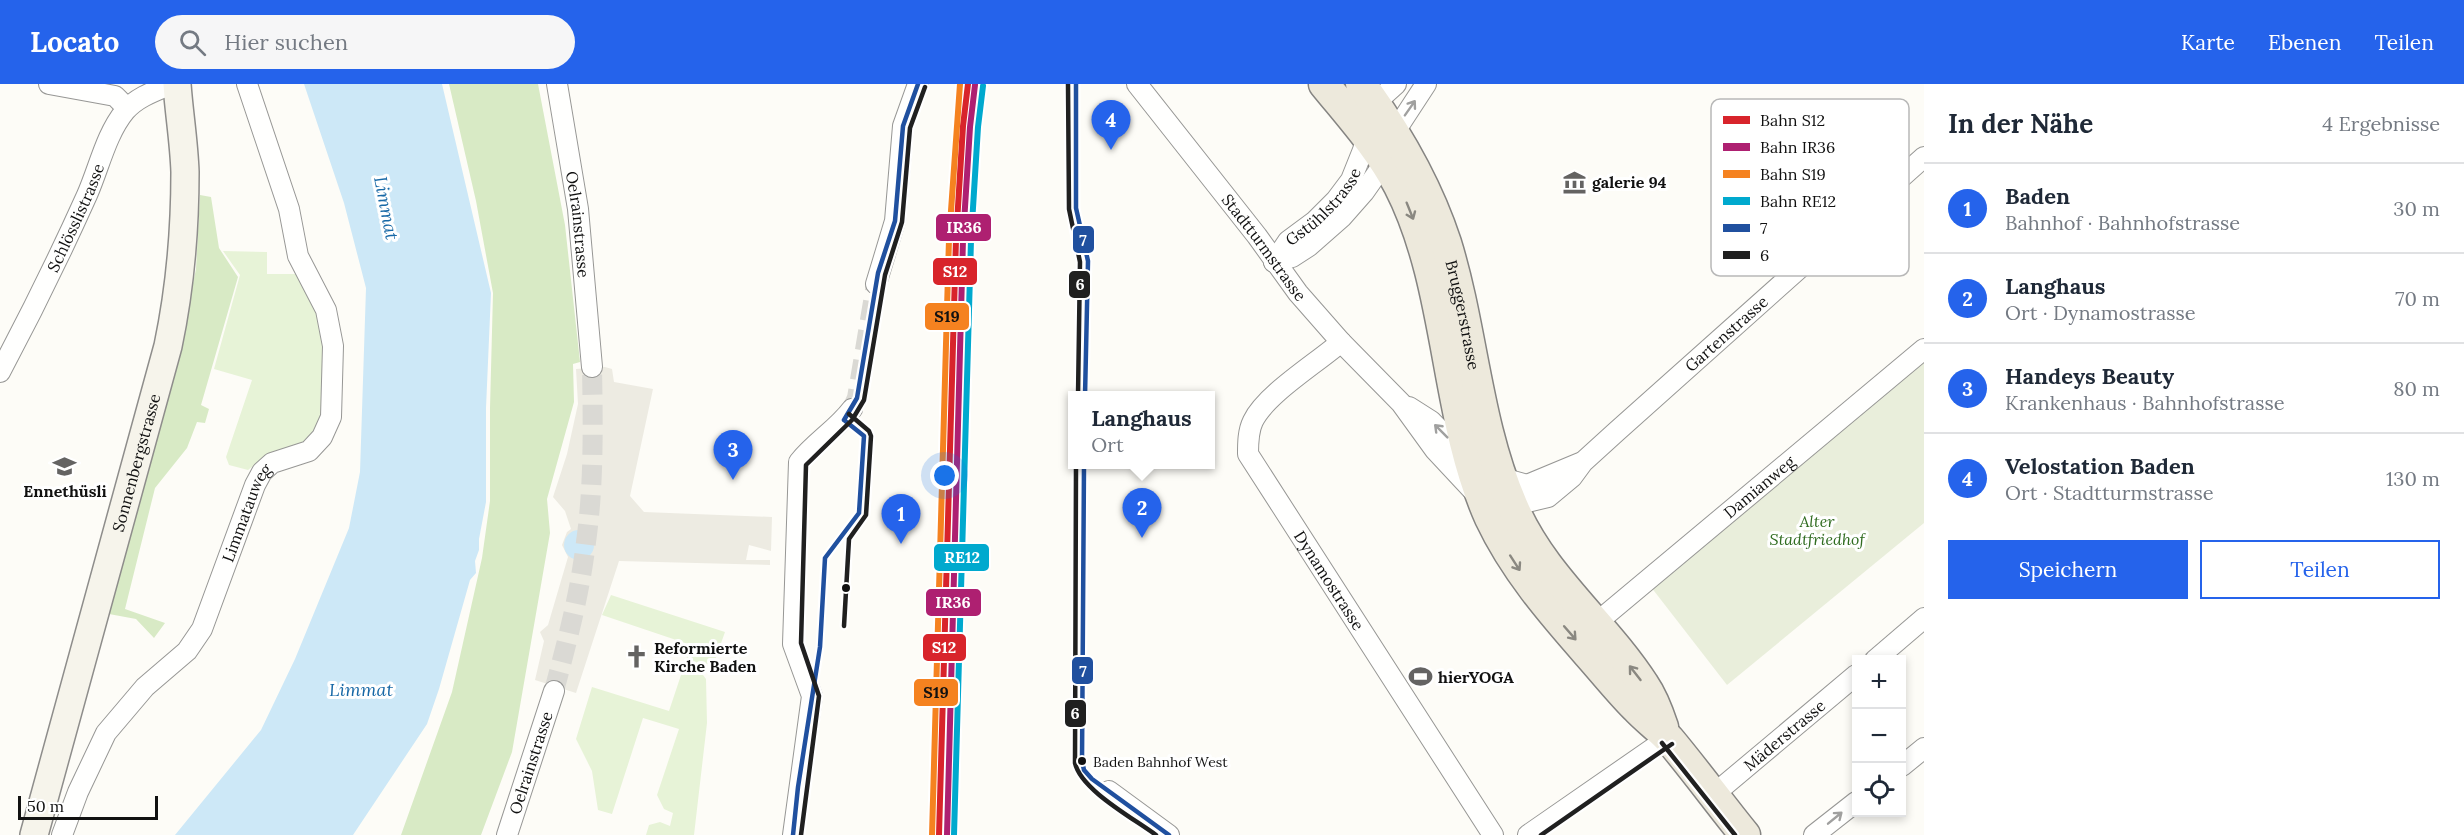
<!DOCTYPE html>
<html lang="de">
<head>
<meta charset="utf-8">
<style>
	:root { --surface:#fff; --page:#f6f6f7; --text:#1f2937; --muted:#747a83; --line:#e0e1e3; --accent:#2563eb }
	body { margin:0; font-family:Lora,serif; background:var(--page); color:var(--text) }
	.controls { position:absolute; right:18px; bottom:18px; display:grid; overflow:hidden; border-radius:0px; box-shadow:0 3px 9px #0003 }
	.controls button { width:54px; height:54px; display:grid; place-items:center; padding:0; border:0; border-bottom:2px solid var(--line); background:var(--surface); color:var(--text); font:30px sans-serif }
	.scale { position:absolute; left:18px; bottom:15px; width:140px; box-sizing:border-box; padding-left:6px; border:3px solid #111; border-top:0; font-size:16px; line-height:21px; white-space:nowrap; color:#111; -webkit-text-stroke:4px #fff; paint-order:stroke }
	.you { position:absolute; left:945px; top:392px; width:21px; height:21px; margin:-15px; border:4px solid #fff; border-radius:50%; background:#1a73e8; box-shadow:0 0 0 9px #1a73e833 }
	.badge { display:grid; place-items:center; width:39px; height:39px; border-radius:50%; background:var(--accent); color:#fff; font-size:20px; font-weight:700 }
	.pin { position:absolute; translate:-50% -50px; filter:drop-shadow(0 2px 3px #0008) }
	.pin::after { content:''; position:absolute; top:32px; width:21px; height:18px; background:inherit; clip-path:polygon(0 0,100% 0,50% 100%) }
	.popup { position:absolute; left:1068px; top:307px; width:147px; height:78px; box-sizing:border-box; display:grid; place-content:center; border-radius:0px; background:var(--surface); filter:drop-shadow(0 2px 4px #0005); font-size:20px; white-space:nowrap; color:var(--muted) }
	.popup b { font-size:22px; color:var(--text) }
	.popup::after { content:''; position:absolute; left:50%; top:100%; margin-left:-12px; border:12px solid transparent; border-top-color:var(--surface) }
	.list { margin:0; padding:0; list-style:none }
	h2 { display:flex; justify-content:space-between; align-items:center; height:78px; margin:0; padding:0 24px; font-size:26px }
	h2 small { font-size:20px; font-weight:400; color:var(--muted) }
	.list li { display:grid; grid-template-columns:39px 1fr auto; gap:18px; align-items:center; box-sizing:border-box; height:90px; padding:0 24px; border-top:2px solid var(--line) }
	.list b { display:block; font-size:22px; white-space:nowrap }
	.list p { margin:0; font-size:20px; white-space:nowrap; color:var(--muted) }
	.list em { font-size:20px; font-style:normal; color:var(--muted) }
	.actions { display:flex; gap:12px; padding:18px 24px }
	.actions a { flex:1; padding:14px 0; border:2px solid var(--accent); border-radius:0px; text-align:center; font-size:21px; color:var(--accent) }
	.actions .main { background:var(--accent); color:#fff }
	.icon { flex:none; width:33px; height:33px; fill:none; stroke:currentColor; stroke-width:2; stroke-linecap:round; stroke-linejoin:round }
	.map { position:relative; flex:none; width:1924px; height:751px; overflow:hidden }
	header { display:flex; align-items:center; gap:36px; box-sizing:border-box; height:84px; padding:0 30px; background:var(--accent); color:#fff }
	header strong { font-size:28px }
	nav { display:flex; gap:33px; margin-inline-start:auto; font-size:21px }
	.search { width:420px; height:54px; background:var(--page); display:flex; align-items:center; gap:15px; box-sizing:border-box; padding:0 21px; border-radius:33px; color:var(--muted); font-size:22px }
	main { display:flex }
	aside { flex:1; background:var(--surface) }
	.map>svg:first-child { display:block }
	.green { fill:#e7f3d7 }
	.forest { fill:#d8eac5 }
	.cemetery { fill:#e9eedb }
	.plaza { fill:#edebe2 }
	.water { fill:#cde8f7 }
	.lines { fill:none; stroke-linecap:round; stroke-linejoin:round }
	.minor-tunnel { stroke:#dad9d4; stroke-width:20; stroke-dasharray:20 10; stroke-linecap:butt }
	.minor-casing { stroke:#979795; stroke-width:22 }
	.secondary-casing { stroke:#8e8d8b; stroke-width:30 }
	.primary-casing { stroke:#858482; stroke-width:33 }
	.minor { stroke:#fffffe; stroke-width:20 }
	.secondary { stroke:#f6f4eb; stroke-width:27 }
	.primary { stroke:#ede9dc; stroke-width:30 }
	.bus-1-casing { stroke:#fff; stroke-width:9 }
	.bus-2-casing { stroke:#fff; stroke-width:9 }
	.bus-1 { stroke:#20509f; stroke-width:4.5 }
	.bus-2 { stroke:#202020; stroke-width:4.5 }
	.rail-1-casing { stroke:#fff; stroke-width:10 }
	.rail-2-casing { stroke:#fff; stroke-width:10 }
	.rail-3-casing { stroke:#fff; stroke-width:10 }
	.rail-4-casing { stroke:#fff; stroke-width:10 }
	.rail-1 { stroke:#d8242b; stroke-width:6 }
	.rail-2 { stroke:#ae2071; stroke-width:6 }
	.rail-3 { stroke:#f58220; stroke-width:6 }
	.rail-4 { stroke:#00a9ce; stroke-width:6 }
	.oneway { stroke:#a0a09f }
	.oneway2 { stroke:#8a8881 }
	.bus-dot { fill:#111; stroke:#fff; stroke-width:2 }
	.labels { text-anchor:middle; stroke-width:6; stroke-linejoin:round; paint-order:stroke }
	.bus-label { font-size:14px; fill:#111; stroke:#fff; text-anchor:start }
	.poi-label { font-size:16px; font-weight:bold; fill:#111; stroke:#fff; text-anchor:start }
	.street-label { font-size:16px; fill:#111; stroke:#fff }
	.park-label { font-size:16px; font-style:italic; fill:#2f6b1f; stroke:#fff }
	.water-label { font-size:18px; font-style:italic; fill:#1768a6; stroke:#fff }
	.key { fill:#fff; stroke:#b8b8b8; stroke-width:1.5 }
	.key-label { font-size:16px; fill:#111 }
	.line-badge { stroke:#fff; stroke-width:2 }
	.badge-label { font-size:16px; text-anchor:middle; font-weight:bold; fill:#fff }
	.pale-badge-label { font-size:16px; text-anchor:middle; font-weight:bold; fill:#111 }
</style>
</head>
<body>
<header>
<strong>Locato</strong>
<div class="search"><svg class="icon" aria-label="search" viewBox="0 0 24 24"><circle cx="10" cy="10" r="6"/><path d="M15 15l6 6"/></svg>Hier suchen</div>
<nav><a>Karte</a><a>Ebenen</a><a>Teilen</a></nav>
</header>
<main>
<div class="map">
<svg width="1924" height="751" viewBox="0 0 1924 751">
	<rect width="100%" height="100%" fill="#fdfcf7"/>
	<path class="green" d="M223,167L267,168V190H300L323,232L329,261L324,333L316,351L300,364L262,375L248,386L229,381L226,373L252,296L214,285L240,191Z
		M611,511L725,548L714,579L701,581L700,587L706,595L707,639L694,751H646L649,741L660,738L670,742L673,729L664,725L657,711L679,645L643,634L612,730L598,726L592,687L576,655L592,603L669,627L691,561L602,531Z"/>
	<path class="forest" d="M449,0H538L565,141L580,278L573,280L574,318L547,415L550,449L512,668L481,751H401L452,608L482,474L490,417V324L493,209L476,117Z
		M200,111L211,113L219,164L238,193L201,321L209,325L205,339L197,338L187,364L155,404L125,525L165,539L154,554L136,535L109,530L180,263L196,185Z"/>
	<path class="cemetery" d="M1924,274V439L1727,601L1651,503Z"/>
	<path class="plaza" d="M605,283L612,285L614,298L653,305L630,412L644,428L772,433L771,467L749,461L746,476H770V481L619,477L576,609L535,596L544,557L540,548L548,541L568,473L562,461L567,448L571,445L565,427L553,413L567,370L578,320L576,285Z"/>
	<path class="water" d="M304,0H442L491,209L486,324V418L479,455V466L475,477L476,489L470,496L439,605L427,640L353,751H175L261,646L295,575L349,444L360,388L366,204L344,119Z
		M564 461a15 15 0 1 1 30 0a15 15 0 1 1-30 0Z"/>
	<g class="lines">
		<path class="minor-tunnel" d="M852,325L857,314L876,200
			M554,607C567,558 580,509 586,458C594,401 593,341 592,283"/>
		<defs>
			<g id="minor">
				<path d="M49,0L115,12L127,24"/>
				<path id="s1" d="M557,0L578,125L592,283"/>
				<path id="s2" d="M1137,0L1257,152L1298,209L1341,258L1401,319L1435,366L1477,411"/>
				<path d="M1274,178L1292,173L1309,162L1342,133L1364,108L1378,88L1394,49L1426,0"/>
				<path id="s3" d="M1274,178L1288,157L1315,137L1336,116L1351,96L1363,66L1375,19L1396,0"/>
				<path d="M876,200L895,137L903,42L918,0"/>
				<path id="s4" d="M1341,258C1317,279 1266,310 1253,337C1248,347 1248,359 1248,370L1493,751"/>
				<path id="s5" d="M0,288C31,230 60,171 87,111C99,84 106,50 125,27C137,13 155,7 172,0"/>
				<path d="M1409,323L1431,337L1466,373"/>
				<path d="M1495,392L1527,401"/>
				<path d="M1519,410L1527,401L1580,379"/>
				<path id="s6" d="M1503,421L1523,419L1548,413L1572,393L1583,378L1616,348L1924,73"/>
				<path id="s7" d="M1595,540L1924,265"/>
				<path d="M1875,576L1924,534"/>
				<path d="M1902,682L1924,664"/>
				<path d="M1109,707L1169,751"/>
				<path id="s8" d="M1713,711L1856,591"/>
				<path id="s9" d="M62,751L78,708L106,649L145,603L187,567L202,545L255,401L262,388L272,379L309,367L322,353L331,333L333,262L326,226L298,172L289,125L247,0"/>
				<path id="s10" d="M507,751L554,607"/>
				<path d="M793,751L812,612L793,560L799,378C815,358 837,345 852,325"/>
				<path d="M1528,751L1668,654"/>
				<path d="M1814,751L1856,718"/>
			</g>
			<g id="secondary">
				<path id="s11" d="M34,751L168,262C180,205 185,147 185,88C184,58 179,29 177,0"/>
			</g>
			<g id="primary">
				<path d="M1324,0C1350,32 1380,65 1399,102C1451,203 1444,332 1490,434C1514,485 1551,528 1588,570C1604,588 1619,607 1636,624C1646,635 1659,644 1669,655C1695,686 1719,719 1745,751"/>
				<path id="s12" d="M1361,0C1397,49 1427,101 1446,159C1473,246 1476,339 1513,423C1543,493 1604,539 1644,601C1653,614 1658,628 1663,643"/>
			</g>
		</defs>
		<use href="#minor" class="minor-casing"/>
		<use href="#secondary" class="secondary-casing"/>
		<use href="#primary" class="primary-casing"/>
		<use href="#minor" class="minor"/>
		<use href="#secondary" class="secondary"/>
		<use href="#primary" class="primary"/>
		<defs>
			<path id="bus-1" d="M1076,0V124L1088,177L1085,312
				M844,336L857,314L878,189L895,137L903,42L918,0
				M1084,380L1082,677L1084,686L1092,695L1169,751
				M793,751L798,703L820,563L825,474L859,429L864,352L844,336"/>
			<path id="bus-2" d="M1068,0L1069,125L1080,178L1078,312
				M1076,380L1075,679C1081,706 1133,734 1156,751
				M844,542L849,455L866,431L871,352L869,347L849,330
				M1662,659L1735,751
				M801,751L819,612L801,559L806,381L852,336L864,316L885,191L902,138L910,44L925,3
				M1541,751L1672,660"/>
		</defs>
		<use href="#bus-1" class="bus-1-casing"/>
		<use href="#bus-2" class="bus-2-casing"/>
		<use href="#bus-1" class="bus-1"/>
		<use href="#bus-2" class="bus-2"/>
		<defs>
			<path id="rail-1" d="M939,751L956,155L963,42L968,0"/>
			<path id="rail-2" d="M947,751L963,155L970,43L975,1"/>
			<path id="rail-3" d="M932,751L949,155L960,0"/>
			<path id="rail-4" d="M954,751L971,156L978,43L983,2"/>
		</defs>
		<use href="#rail-1" class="rail-1-casing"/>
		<use href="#rail-2" class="rail-2-casing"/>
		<use href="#rail-3" class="rail-3-casing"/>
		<use href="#rail-4" class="rail-4-casing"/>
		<use href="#rail-1" class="rail-1"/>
		<use href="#rail-2" class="rail-2"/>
		<use href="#rail-3" class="rail-3"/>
		<use href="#rail-4" class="rail-4"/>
	</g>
	<defs><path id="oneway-shaft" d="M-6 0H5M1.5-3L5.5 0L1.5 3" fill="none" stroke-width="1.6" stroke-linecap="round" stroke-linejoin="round" transform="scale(1.5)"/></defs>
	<g class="oneway">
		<use href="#oneway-shaft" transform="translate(1410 24) rotate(-55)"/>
		<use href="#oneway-shaft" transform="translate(1441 347) rotate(-135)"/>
		<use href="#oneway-shaft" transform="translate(1835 734) rotate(-39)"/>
	</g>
	<g class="oneway2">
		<use href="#oneway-shaft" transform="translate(1410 127) rotate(68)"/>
		<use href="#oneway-shaft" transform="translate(1515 479) rotate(57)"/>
		<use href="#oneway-shaft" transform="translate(1570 549) rotate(49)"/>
		<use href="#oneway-shaft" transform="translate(1635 589) rotate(-128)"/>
	</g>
	<defs>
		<symbol id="museum-bare" viewBox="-9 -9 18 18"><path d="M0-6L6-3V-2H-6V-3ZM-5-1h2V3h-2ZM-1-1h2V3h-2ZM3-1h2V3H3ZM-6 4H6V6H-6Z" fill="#646362" stroke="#fff" stroke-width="2.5" paint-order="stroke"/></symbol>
		<symbol id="school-bare" viewBox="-9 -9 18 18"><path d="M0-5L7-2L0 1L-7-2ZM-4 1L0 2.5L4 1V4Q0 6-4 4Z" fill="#646362" stroke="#fff" stroke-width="2.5" paint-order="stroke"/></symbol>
		<symbol id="church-bare" viewBox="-9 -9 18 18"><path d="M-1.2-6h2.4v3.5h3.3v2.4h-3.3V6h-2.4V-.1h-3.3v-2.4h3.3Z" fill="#646362" stroke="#fff" stroke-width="2.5" paint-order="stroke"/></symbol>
		<symbol id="stadium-bare" viewBox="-9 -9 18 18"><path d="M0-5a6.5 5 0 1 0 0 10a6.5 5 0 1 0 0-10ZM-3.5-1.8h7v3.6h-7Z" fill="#646362" stroke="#fff" stroke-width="2.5" paint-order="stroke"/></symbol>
	</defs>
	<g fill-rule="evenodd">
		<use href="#museum-bare" x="1558" y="82" width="33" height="33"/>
		<use href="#school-bare" x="48" y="366" width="33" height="33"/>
		<use href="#church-bare" x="620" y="556" width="33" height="33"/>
		<use href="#stadium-bare" x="1404" y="576" width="33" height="33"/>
	</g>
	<g class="bus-dot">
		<circle cx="846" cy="504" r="5"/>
		<circle cx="1082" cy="677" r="5"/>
	</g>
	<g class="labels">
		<g class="bus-label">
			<text x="1093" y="683">Baden Bahnhof West</text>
		</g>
		<g class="poi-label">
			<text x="1592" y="104">galerie 94</text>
			<text x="65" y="413" text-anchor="middle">Ennethüsli</text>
			<text x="654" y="570">Reformierte<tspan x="654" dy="18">Kirche Baden</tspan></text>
			<text x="1438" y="599">hierYOGA</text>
		</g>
		<g class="street-label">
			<text dy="6" stroke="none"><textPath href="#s3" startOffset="75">Gstühlstrasse</textPath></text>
			<text dy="6" stroke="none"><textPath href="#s5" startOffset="172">Schlösslistrasse</textPath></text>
			<text dy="6" stroke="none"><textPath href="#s1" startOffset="142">Oelrainstrasse</textPath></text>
			<text dy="6" stroke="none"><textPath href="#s2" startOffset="207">Stadtturmstrasse</textPath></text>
			<text dy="6" stroke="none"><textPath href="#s12" startOffset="255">Bruggerstrasse</textPath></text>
			<text dy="6" stroke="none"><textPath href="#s6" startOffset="288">Gartenstrasse</textPath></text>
			<text dy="6" stroke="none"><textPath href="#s11" startOffset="386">Sonnenbergstrasse</textPath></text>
			<text dy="6" stroke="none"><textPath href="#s7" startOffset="214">Damianweg</textPath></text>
			<text dy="6" stroke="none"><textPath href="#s9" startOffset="378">Limmatauweg</textPath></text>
			<text dy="6" stroke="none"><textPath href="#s4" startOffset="303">Dynamostrasse</textPath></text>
			<text dy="6" stroke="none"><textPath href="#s8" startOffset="93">Mäderstrasse</textPath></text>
			<text dy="6" stroke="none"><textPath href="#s10" startOffset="76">Oelrainstrasse</textPath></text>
		</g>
		<g class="park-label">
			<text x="1817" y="443">Alter<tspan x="1817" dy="18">Stadtfriedhof</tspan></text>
		</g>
		<g class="water-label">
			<text transform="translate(386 124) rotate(79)" y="6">Limmat</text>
			<text x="361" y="612">Limmat</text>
		</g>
	</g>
	<rect x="1711" y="15" width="198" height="177" rx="9" class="key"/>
	<rect x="1723" y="32" width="27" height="8" fill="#d8242b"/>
	<rect x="1723" y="59" width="27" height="8" fill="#ae2071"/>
	<rect x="1723" y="86" width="27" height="8" fill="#f58220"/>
	<rect x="1723" y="113" width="27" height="8" fill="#00a9ce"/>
	<rect x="1723" y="140" width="27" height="8" fill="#20509f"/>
	<rect x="1723" y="167" width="27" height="8" fill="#202020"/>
	<g class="key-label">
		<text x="1760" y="42">Bahn S12</text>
		<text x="1760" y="69">Bahn IR36</text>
		<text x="1760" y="96">Bahn S19</text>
		<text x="1760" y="123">Bahn RE12</text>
		<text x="1760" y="150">7</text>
		<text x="1760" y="177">6</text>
	</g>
	<g class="line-badge">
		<rect x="935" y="129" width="57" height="29" rx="6" fill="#ae2071"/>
		<rect x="1072" y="141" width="23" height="29" rx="6" fill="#20509f"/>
		<rect x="932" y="173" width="46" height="29" rx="6" fill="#d8242b"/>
		<rect x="1068" y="186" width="23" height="29" rx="6" fill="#202020"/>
		<rect x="924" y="218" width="46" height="29" rx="6" fill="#f58220"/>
		<rect x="933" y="459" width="57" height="29" rx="6" fill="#00a9ce"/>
		<rect x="925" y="504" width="57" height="29" rx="6" fill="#ae2071"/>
		<rect x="922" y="549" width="45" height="29" rx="6" fill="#d8242b"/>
		<rect x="1071" y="572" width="23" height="29" rx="6" fill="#20509f"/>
		<rect x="913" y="594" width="46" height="29" rx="6" fill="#f58220"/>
		<rect x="1064" y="615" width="23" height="29" rx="6" fill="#202020"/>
	</g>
	<g class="badge-label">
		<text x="964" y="149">IR36</text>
		<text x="1083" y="162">7</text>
		<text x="955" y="193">S12</text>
		<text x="1080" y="206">6</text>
		<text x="962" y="479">RE12</text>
		<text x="953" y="524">IR36</text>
		<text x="944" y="569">S12</text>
		<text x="1083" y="593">7</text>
		<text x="1075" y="635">6</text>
	</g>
	<g class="pale-badge-label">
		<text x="947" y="238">S19</text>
		<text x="936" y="614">S19</text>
	</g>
</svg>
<div class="controls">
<button>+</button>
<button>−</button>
<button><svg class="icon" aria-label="locate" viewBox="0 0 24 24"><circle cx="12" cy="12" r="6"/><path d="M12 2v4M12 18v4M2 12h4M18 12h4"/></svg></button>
</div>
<div class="scale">50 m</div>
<div class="you"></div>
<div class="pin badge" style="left:901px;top:460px">1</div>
<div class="pin badge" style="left:1142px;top:454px">2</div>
<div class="popup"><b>Langhaus</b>Ort</div>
<div class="pin badge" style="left:733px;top:396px">3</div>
<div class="pin badge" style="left:1111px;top:66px">4</div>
</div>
<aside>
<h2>In der Nähe<small>4 Ergebnisse</small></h2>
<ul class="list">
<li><span class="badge">1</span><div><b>Baden</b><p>Bahnhof · Bahnhofstrasse</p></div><em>30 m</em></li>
<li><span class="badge">2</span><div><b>Langhaus</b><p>Ort · Dynamostrasse</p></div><em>70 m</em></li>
<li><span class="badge">3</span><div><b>Handeys Beauty</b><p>Krankenhaus · Bahnhofstrasse</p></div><em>80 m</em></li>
<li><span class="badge">4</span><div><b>Velostation Baden</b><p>Ort · Stadtturmstrasse</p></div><em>130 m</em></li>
</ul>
<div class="actions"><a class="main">Speichern</a><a>Teilen</a></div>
</aside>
</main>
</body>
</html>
